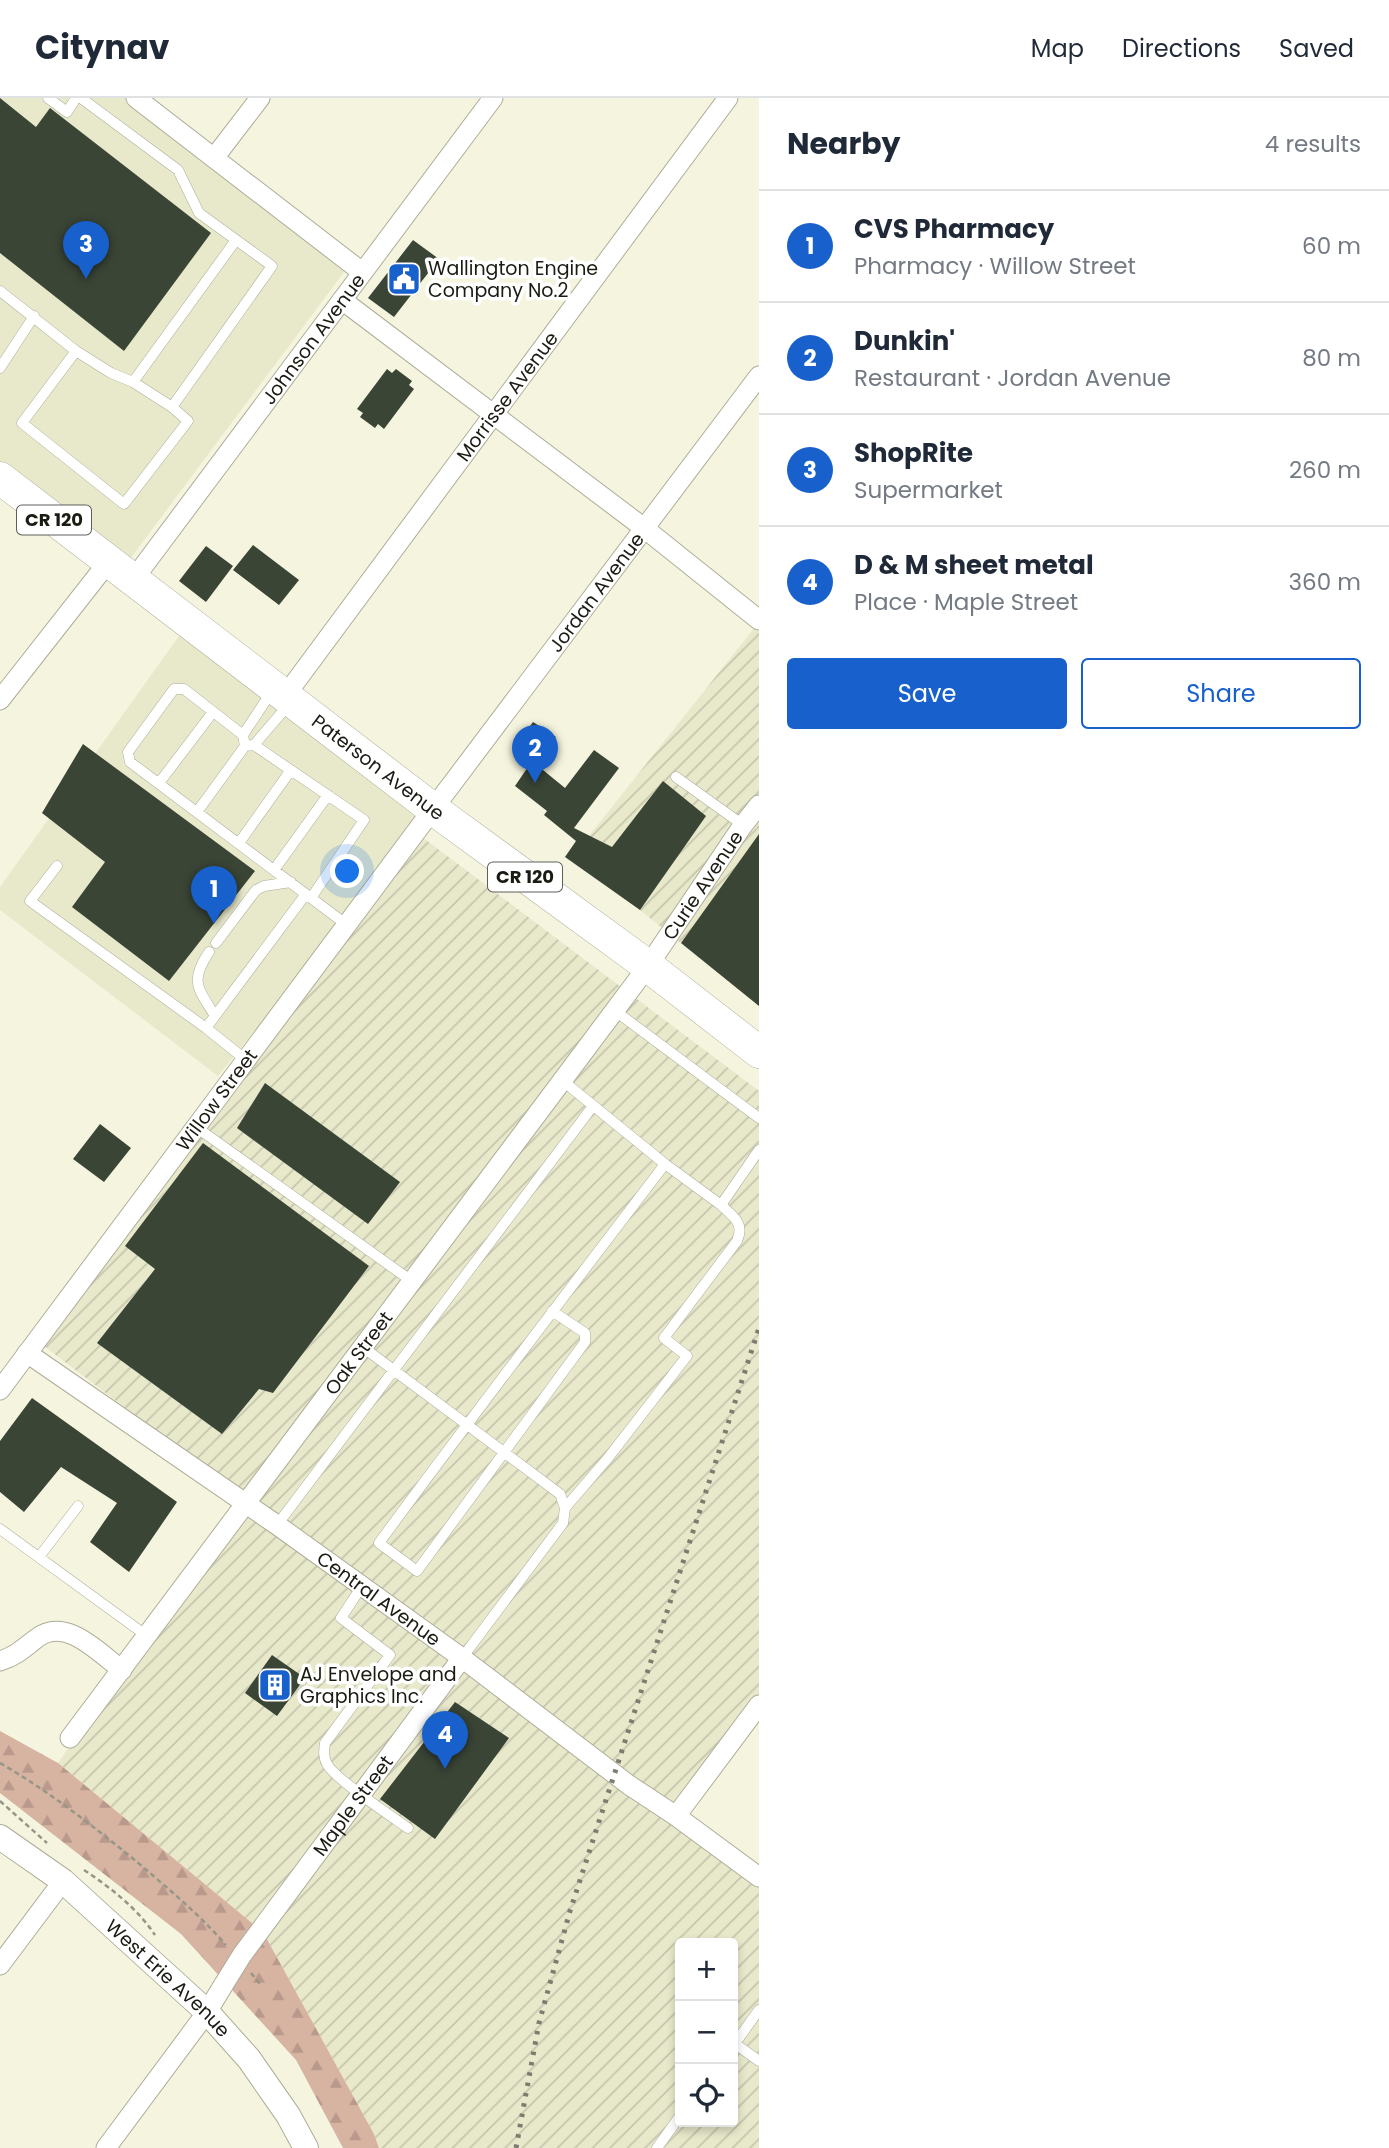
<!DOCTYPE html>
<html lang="en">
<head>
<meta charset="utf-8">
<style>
	:root { --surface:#fff; --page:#f2f2f3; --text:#1f2937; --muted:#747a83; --line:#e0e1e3; --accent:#1861cc }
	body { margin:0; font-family:Poppins,sans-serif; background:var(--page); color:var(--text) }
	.controls { position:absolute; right:21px; bottom:21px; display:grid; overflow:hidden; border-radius:7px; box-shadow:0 4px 10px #0003 }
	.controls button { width:63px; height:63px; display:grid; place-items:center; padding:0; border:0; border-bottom:2px solid var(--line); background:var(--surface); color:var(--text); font:35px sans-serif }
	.you { position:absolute; left:348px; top:774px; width:24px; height:24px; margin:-18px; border:5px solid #fff; border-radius:50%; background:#1a73e8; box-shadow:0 0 0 10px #1a73e833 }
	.badge { display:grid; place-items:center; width:46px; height:46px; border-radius:50%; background:var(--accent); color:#fff; font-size:23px; font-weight:700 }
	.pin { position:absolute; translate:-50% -58px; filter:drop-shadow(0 2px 4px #0008) }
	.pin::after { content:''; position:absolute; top:37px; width:24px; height:21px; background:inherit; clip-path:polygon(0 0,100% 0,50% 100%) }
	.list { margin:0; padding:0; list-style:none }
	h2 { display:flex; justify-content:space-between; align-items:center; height:91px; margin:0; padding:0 28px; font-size:30px }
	h2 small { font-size:23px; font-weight:400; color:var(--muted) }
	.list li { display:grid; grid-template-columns:46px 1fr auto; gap:21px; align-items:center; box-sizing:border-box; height:112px; padding:0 28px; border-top:2px solid var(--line) }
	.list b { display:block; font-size:26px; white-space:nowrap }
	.list p { margin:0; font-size:23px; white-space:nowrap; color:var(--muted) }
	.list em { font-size:23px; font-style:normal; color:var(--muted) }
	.actions { display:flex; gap:14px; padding:21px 28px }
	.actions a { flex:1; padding:16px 0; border:2px solid var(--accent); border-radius:7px; text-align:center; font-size:24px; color:var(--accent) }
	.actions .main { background:var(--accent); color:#fff }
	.icon { flex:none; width:38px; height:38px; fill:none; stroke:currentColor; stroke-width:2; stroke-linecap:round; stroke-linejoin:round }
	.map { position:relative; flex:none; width:759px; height:2050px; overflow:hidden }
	header { display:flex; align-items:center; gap:42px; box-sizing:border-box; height:98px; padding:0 35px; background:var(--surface); border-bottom:2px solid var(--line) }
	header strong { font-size:33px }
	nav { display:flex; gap:38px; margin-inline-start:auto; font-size:24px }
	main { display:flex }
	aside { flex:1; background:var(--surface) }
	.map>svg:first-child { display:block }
	.built { fill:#e8e8cb }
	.industrial { fill:url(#industrial-furrows); fill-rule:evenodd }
	.forest { fill:url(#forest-firs) }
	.building { fill:#3a4536 }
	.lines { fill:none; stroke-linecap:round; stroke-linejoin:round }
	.service-casing { stroke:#adad99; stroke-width:11 }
	.minor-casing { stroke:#adad99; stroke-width:21 }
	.tertiary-casing { stroke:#adad99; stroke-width:26 }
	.primary-casing { stroke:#adad99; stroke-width:33 }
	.path { stroke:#969686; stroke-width:2.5; stroke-dasharray:5 3.5; stroke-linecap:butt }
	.service { stroke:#fff; stroke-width:10 }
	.minor { stroke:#fff; stroke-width:19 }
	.tertiary { stroke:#fff; stroke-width:24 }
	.primary { stroke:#fff; stroke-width:32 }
	.rail { stroke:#7d7d6f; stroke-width:5; stroke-dasharray:3.5 7; stroke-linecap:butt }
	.minor-bridge-casing { stroke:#adad99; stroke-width:21; stroke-linecap:butt }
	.minor-bridge { stroke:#fff; stroke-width:19 }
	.labels { text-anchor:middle; stroke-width:7; stroke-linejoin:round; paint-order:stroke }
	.shield { fill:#fff; stroke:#5f5f5a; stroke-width:2 }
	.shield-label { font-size:18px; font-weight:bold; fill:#1b1b13 }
	.poi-label { font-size:19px; fill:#1b1b13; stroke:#fff; text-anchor:start }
	.street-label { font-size:19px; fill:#1b1b13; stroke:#fff }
</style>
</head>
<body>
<header>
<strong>Citynav</strong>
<nav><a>Map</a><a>Directions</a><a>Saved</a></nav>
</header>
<main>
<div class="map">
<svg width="759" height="2050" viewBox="0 0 759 2050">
	<defs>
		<pattern id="industrial-furrows" width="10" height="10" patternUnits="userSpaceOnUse" patternTransform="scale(1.75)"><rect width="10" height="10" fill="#e8e8cb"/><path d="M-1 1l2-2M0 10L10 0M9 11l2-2" fill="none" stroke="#c6c6ad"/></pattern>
		<pattern id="forest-firs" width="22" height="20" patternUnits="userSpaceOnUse" patternTransform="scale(1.75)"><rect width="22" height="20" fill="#d7b3a2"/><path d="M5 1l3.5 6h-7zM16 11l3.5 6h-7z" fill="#b8998b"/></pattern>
	</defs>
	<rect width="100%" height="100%" fill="#f5f5df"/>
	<path class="built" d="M0,0H137L350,166L121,473L0,380Z
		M189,524L433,711L218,978L0,812V789Z"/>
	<path class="industrial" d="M759,524V908L573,758Z
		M418,736L759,993V1621L683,1723L759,1777V2050H379L374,2036L263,1834L58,1665L245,1401L40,1245ZM680,1845H733V2024H680Z"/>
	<path class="forest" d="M0,1633L58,1665L263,1834L374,2036L379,2050H343L296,1962L181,1836L0,1695Z"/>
	<path class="building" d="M0,0L36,29L50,10L211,135L124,253L0,155Z
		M413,142L439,161L394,219L368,200Z
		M387,271L392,275L396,271L412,283L409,287L414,291L384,331L378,326L375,330L360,319L363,315L357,311Z
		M253,447L299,482L279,507L233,472Z
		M206,448L233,468L206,504L179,483Z
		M533,624L556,639L542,656L522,640Z
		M83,646L255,773L169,883L72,809L105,764L42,715Z
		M594,652L619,670L574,730L612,749L663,683L706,718L640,812L565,759L576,743L544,717L547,713L515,688L532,663L565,690Z
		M759,736V908L681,845Z
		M265,985L400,1084L368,1126L237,1030Z
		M100,1026L131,1050L104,1084L73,1061Z
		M203,1045L369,1168L273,1295L259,1291L222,1336L97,1245L155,1171L125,1148Z
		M32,1300L177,1404L129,1474L90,1444L117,1405L61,1369L24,1414L0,1394V1343Z
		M272,1557L305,1580L277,1618L245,1595Z
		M455,1604L509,1640L435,1741L380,1701Z"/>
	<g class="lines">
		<defs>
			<path id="service" d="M48,0L67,14L76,0
				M0,193L76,253L22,325L124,406L188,323L172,309L272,168L199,115L178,72L81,0
				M76,253L111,275L133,284
				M0,270L34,218
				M172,309L133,284L236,142
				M243,637L272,593
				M254,647L290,605
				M676,679L743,727
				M159,685L213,614
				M197,714L245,648
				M239,745L291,672
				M57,768L30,803L206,930
				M274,772L328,697
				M311,800L364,722L254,647L245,648L243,637L184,591H174L128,654L130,664L347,827
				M216,845L256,792L264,788L291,784
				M209,854C189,884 198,890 215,918
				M614,912L759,1020
				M246,962L206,930L306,796
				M196,1029L413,1184
				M665,1066L721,1107
				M552,1213L585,1235V1244L417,1473L379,1445C473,1317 569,1192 665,1066L563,983
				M364,1250L560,1396L565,1410L563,1425L462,1560
				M565,1410L608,1360L687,1258L664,1240L737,1143C745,1125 733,1118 721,1107L759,1052
				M277,1427L593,1008
				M0,1431L147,1538
				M39,1459L78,1408
				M362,1488L341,1520L390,1557L325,1645C324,1652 323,1659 327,1666C335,1681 391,1718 408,1730
				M734,1945L759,1963
				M733,1948L759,1912
				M657,2050L680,2018"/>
			<g id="minor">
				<path d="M136,0L362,174"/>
				<path d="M214,60L260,0"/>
				<path d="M342,202L644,430L759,522"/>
				<path id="s1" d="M133,482L493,0"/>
				<path id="s2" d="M285,598L728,0"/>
				<path d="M0,602L109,463"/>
				<path id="s3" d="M27,1255L277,1427L462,1560L629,1687L676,1718L759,1779"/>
				<path id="s4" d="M0,1292L433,711L759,278"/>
				<path d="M0,1563C16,1558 24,1550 37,1540C66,1518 99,1555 122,1572"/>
				<path id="s5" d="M70,1640L648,868L743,727L759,707"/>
				<path d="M676,1718L759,1607"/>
				<path id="s6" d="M242,1857L462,1560"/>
				<path d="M0,1867L63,1783"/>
				<path d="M106,2050L207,1914L224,1886"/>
			</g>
			<g id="tertiary">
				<path id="s7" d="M0,1739L63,1783L207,1914L249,1961L288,2017L306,2050"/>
			</g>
			<g id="primary">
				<path id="s8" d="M0,380L433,711L648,868L759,954"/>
			</g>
		</defs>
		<use href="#service" class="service-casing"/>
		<use href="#minor" class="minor-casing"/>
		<use href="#tertiary" class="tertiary-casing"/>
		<use href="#primary" class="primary-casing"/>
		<path class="path" d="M0,1665C47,1692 89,1725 131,1759C164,1787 197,1814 226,1847
			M0,1703L47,1745
			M84,1772C111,1790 137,1810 155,1837
			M251,1875L260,1886"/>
		<use href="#service" class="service"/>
		<use href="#minor" class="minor"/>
		<use href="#tertiary" class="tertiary"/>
		<use href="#primary" class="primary"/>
		<path class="rail" d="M516,2050L539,1925L570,1813L759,1230"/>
		<defs>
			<path id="minor-bridge" d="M224,1886L242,1857"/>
		</defs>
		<use href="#minor-bridge" class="minor-bridge-casing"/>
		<use href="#minor-bridge" class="minor-bridge"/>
	</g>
	<defs>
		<symbol id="civic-square" viewBox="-11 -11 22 22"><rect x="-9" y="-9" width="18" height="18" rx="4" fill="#1861cc" stroke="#fff"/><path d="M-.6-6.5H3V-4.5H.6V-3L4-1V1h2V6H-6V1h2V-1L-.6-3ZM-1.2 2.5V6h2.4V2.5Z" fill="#fff"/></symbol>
		<symbol id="building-square" viewBox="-11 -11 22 22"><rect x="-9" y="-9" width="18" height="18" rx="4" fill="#1861cc" stroke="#fff"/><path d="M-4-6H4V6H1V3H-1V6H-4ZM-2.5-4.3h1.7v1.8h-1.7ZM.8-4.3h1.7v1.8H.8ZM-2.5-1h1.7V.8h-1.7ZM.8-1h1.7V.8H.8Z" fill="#fff"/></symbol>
	</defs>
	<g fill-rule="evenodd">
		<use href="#civic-square" x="385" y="162" width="38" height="38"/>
		<use href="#building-square" x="256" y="1568" width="38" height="38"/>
	</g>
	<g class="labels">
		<g class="shield">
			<rect x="17" y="407.5" width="74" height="29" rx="5"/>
			<rect x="488" y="764.5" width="74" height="29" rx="5"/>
		</g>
		<g class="shield-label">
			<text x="54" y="428">CR 120</text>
			<text x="525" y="785">CR 120</text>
		</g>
		<g class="poi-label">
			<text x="428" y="177">Wallington Engine<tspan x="428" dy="22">Company No.2</tspan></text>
			<text x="300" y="1583">AJ Envelope and<tspan x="300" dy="22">Graphics Inc.</tspan></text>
		</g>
		<g class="street-label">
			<text dy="7" stroke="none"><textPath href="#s1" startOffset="301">Johnson Avenue</textPath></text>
			<text dy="7" stroke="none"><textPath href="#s2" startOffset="373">Morrisse Avenue</textPath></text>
			<text dy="7" stroke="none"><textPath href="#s4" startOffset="996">Jordan Avenue</textPath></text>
			<text dy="7" stroke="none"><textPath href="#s8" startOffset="476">Paterson Avenue</textPath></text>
			<text dy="7" stroke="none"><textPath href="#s5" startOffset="1062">Curie Avenue</textPath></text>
			<text dy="7" stroke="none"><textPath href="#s4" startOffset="362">Willow Street</textPath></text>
			<text dy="7" stroke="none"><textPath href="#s5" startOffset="481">Oak Street</textPath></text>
			<text dy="7" stroke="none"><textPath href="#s3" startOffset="429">Central Avenue</textPath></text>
			<text dy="7" stroke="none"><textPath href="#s6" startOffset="186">Maple Street</textPath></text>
			<text dy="7" stroke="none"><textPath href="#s7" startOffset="220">West Erie Avenue</textPath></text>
		</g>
	</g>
</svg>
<div class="controls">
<button>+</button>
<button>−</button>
<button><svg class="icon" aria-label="locate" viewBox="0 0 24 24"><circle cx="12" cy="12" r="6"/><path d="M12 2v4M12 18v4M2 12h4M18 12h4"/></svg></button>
</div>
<div class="you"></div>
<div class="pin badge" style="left:214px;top:826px">1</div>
<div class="pin badge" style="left:535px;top:685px">2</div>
<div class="pin badge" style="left:86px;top:181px">3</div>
<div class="pin badge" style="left:445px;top:1671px">4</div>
</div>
<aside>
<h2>Nearby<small>4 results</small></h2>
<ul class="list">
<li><span class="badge">1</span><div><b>CVS Pharmacy</b><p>Pharmacy · Willow Street</p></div><em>60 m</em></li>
<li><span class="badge">2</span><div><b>Dunkin'</b><p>Restaurant · Jordan Avenue</p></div><em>80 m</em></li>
<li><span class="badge">3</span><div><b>ShopRite</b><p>Supermarket</p></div><em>260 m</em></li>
<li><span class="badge">4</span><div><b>D &amp; M sheet metal</b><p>Place · Maple Street</p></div><em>360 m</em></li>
</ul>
<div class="actions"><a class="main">Save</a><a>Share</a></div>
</aside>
</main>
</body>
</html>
